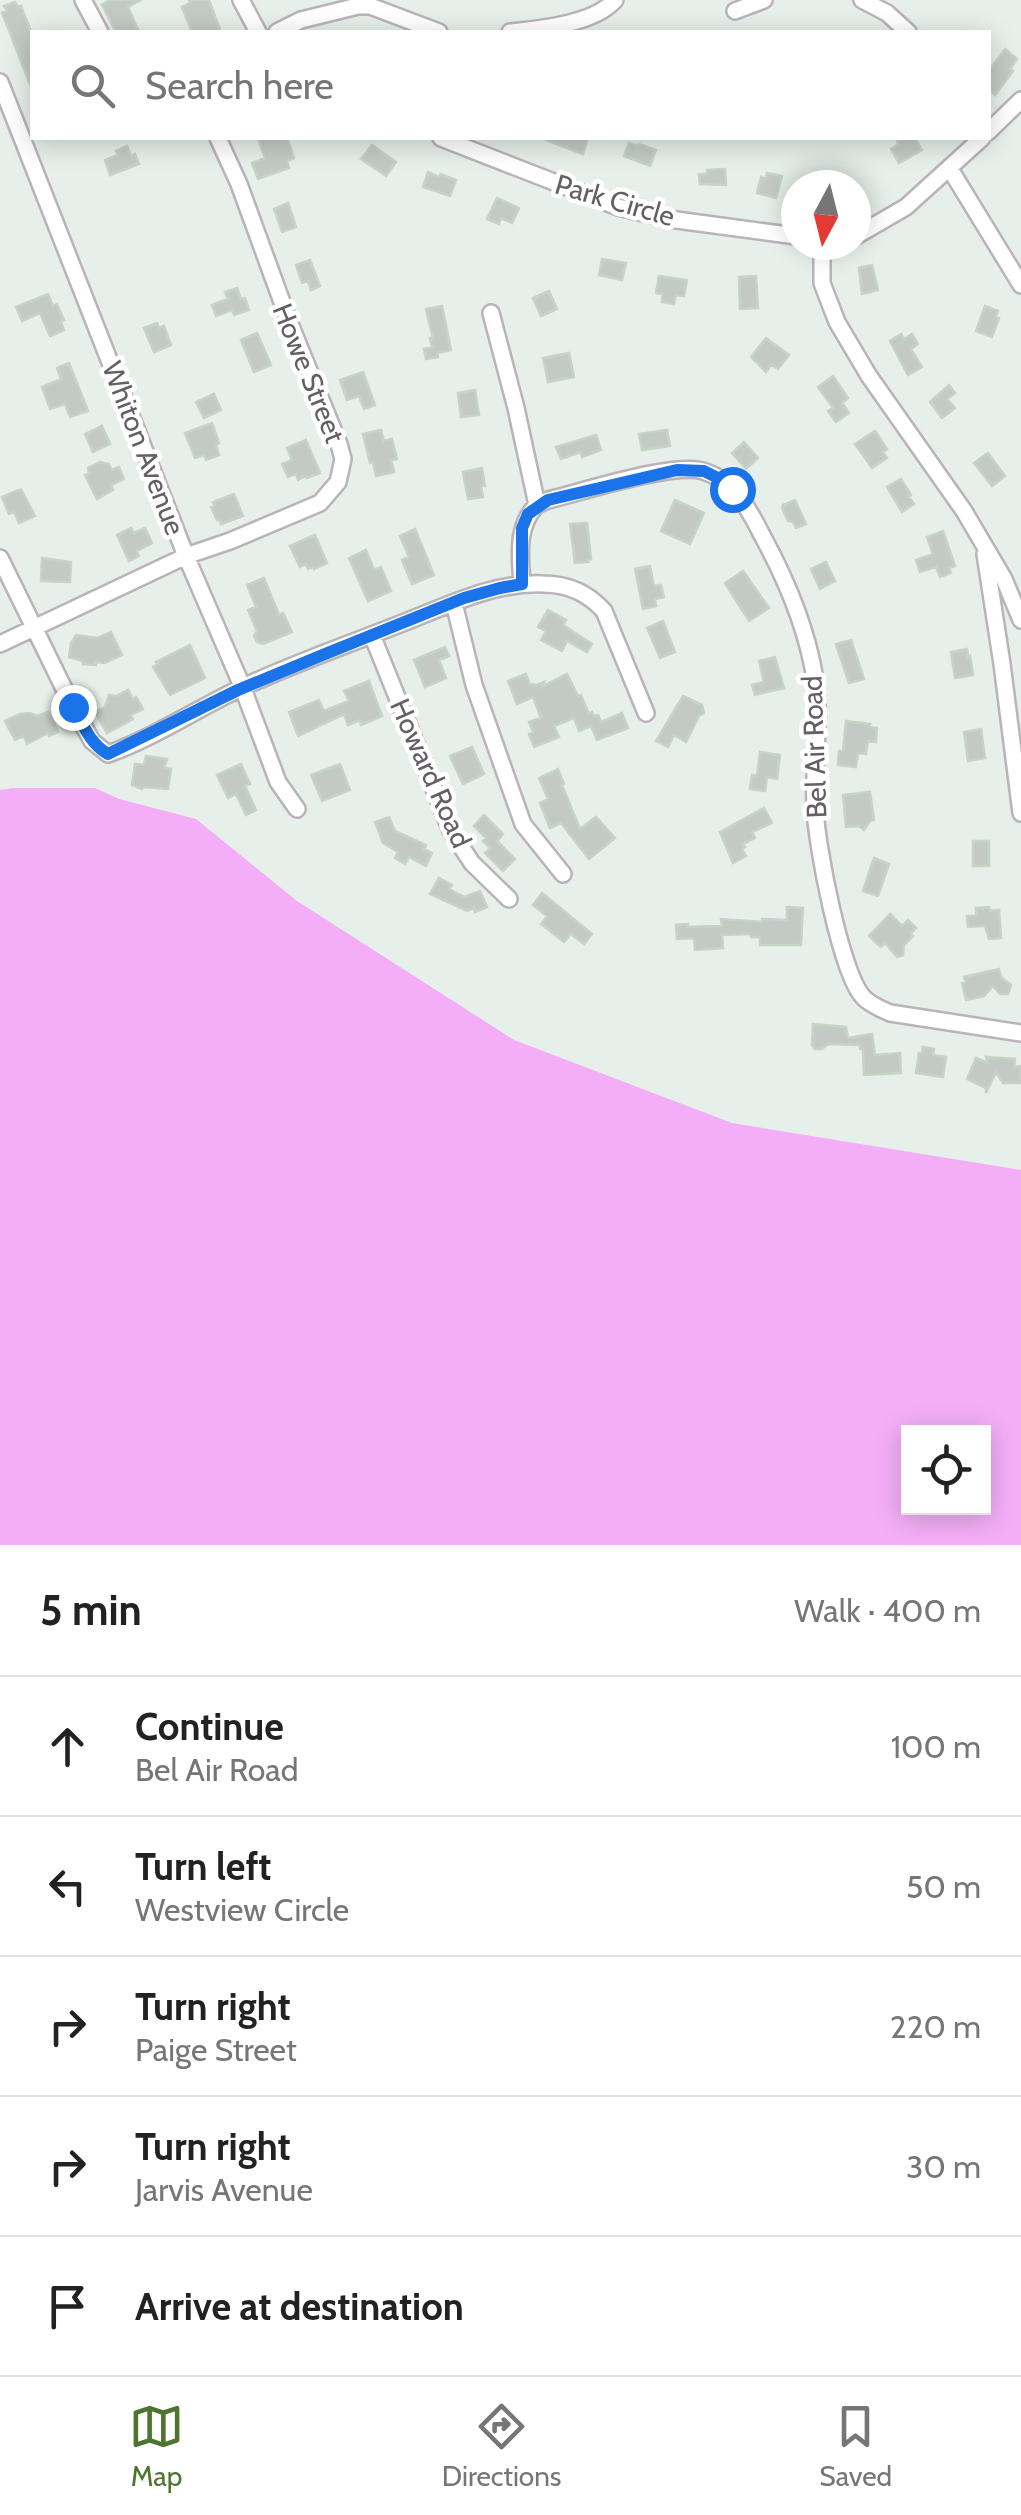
<!DOCTYPE html>
<html lang="en">
<head>
<meta charset="utf-8">
<style>
	:root { --surface:#fff; --page:#f2f2f2; --text:#222; --muted:#767676; --line:#e0e0e0; --accent:#4d7530 }
	body { margin:0; font-family:Cabin,sans-serif; background:var(--page); color:var(--text) }
	.controls { position:absolute; right:30px; bottom:30px; display:grid; overflow:hidden; border-radius:0px; box-shadow:0 5px 25px #0003 }
	.controls button { width:90px; height:90px; display:grid; place-items:center; padding:0; border:0; border-bottom:2px solid var(--line); background:var(--surface); color:var(--text); font:50px sans-serif }
	.compass { position:absolute; left:781px; top:170px; width:90px; height:90px; border-radius:50%; background:var(--surface); box-shadow:0 5px 25px #0003; rotate:187deg }
	.stop { position:absolute; width:30px; height:30px; margin:-22px; border:8px solid #1a73e8; border-radius:50%; background:#fff }
	.stop.end { background:#1a73e8; border-color:#fff; box-shadow:0 2px 10px #0008 }
	.list { margin:0; padding:0; list-style:none }
	h2 { display:flex; justify-content:space-between; align-items:center; height:130px; margin:0; padding:0 40px; font-size:42px }
	h2 small { font-size:32px; font-weight:400; color:var(--muted) }
	.list li { display:grid; grid-template-columns:65px 1fr auto; gap:30px; align-items:center; box-sizing:border-box; height:140px; padding:0 40px; border-top:2px solid var(--line) }
	.list b { display:block; font-size:38px; white-space:nowrap }
	.list p { margin:0; font-size:32px; white-space:nowrap; color:var(--muted) }
	.list em { font-size:32px; font-style:normal; color:var(--muted) }
	.icon { flex:none; width:55px; height:55px; fill:none; stroke:currentColor; stroke-width:2; stroke-linecap:round; stroke-linejoin:round }
	.map { position:relative; flex:none; width:1021px; height:1545px; overflow:hidden }
	.search { position:absolute; background:var(--surface); box-shadow:0 5px 25px #0003; left:30px; right:30px; top:30px; height:110px; display:flex; align-items:center; gap:25px; box-sizing:border-box; padding:0 35px; border-radius:0px; color:var(--muted); font-size:38px }
	.sheet { height:830px; background:var(--surface) }
	nav { display:flex; justify-content:space-around; align-items:center; box-sizing:border-box; height:140px; border-top:2px solid var(--line); background:var(--surface); font-size:28px; color:var(--muted) }
	nav a { display:grid; justify-items:center; gap:5px }
	nav .on { color:var(--accent) }
	.map>svg:first-child { display:block }
	.water { fill:#f3aef7; fill-rule:evenodd }
	.building { fill:#c3cac5; stroke:#c5d3c8; stroke-width:2.5 }
	.lines { fill:none; stroke-linecap:round; stroke-linejoin:round }
	.minor-casing { stroke:#bab3b9; stroke-width:20 }
	.minor { stroke:#fff; stroke-width:15 }
	.route { stroke:#1a73e8; stroke-width:12 }
	.labels { text-anchor:middle; stroke-width:9; stroke-linejoin:round; paint-order:stroke }
	.street-label { font-size:28px; fill:#655e65; stroke:#fff }
</style>
</head>
<body>
<div class="map">
<svg width="1021" height="1545" viewBox="0 0 1021 1545">
	<rect width="100%" height="100%" fill="#e6efe9"/>
	<path class="water" d="M13,788H95L119,799L196,819L297,901L514,1040L732,1123L1021,1170V1545H0V790ZM908,1432H984V1508H908Z"/>
	<path class="building" d="M110,0H141L128,7L139,32H116L102,5Z
		M189,0H209L221,32H192L182,7L190,3Z
		M15,2L18,7L21,6L32,34V89L2,13L7,11L4,6Z
		M1005,49L1017,59L1010,69L1013,71L995,95L988,88V72Z
		M258,138H287L294,158L287,161L289,168L258,179L252,163L265,158Z
		M547,138H588L583,154L546,140Z
		M904,138H915L922,150L899,163L891,149L899,144L897,141Z
		M629,143L638,146L639,144L656,150L650,166L624,156Z
		M372,145L396,162L386,176L361,159Z
		M127,146L131,156L135,154L139,164L110,175L105,160L118,155L116,151Z
		M725,169L726,185L700,184L699,174H707V170Z
		M428,172L439,177L441,174L456,180L450,196L423,187Z
		M767,173L782,176L776,198L757,193L761,177L766,179Z
		M497,198L519,208L512,223L501,218L499,224L487,219Z
		M288,203L296,227L282,232L274,209Z
		M602,259L626,263L622,280L599,275Z
		M310,260L320,286L311,290L308,281L302,283L296,265Z
		M872,265L878,290L862,294L859,268Z
		M659,276L687,280L684,296L676,295L674,304L662,302L663,294L656,293Z
		M756,276L758,308L740,309L739,277Z
		M237,288L241,299L245,298L249,310L234,315L232,310L216,316L212,305L228,299L225,292Z
		M549,291L557,309L541,316L533,298Z
		M48,294L53,306L57,304L64,320L61,322L64,330L50,336L40,313L22,321L16,307Z
		M442,306L451,350L437,353L438,357L426,359L424,349L432,347L430,338H433L426,309Z
		M985,306L998,311L996,317L999,318L992,337L976,331Z
		M157,323L159,328L164,326L171,345L154,352L144,328Z
		M257,333L271,365L254,372L241,340Z
		M901,334L904,339L912,334L918,344L911,349L922,367L908,375L890,341Z
		M766,338L789,355L778,369L771,365L766,372L751,357Z
		M569,353L574,377L548,382L543,358Z
		M69,363L88,411L70,417L65,404L50,409L42,387L61,379L57,368Z
		M363,372L375,405L364,409L359,396L347,400L340,380Z
		M833,376L848,398L842,403L849,413L836,422L828,411L833,408L818,387Z
		M949,385L955,393L947,399L955,408L942,418L930,402Z
		M475,390L479,415L461,417L458,393Z
		M214,394L221,410L204,418L196,402Z
		M212,423L219,443L216,445L219,455L206,460L204,455L195,458L185,433Z
		M102,426L110,444L93,452L85,434Z
		M381,430L384,441L392,439L397,459L391,460L394,472L376,476L373,462L370,463L363,434Z
		M667,430L670,446L642,450L639,434Z
		M875,431L887,449L883,452L887,458L872,468L855,444Z
		M596,435L601,450L582,457L581,452L561,459L556,447Z
		M306,440L320,473L307,478L306,476L298,480L296,474L288,477L282,464L292,460L287,448Z
		M744,442L758,458L746,469L732,453Z
		M988,453L1005,476L992,486L974,463Z
		M100,462L109,464L112,470L119,467L124,479L111,485L113,490L97,499L85,475L89,473L88,468Z
		M482,468L485,486H481L483,497L468,499L463,472Z
		M901,479L911,495L909,497L914,504L902,512L887,487Z
		M21,489L35,516L19,523L14,512L9,514L2,497Z
		M234,494L243,516L221,524L220,519L217,520L211,507L214,506L213,502Z
		M675,500L704,513L690,544L661,531Z
		M795,500L806,524L796,528L793,522L788,521L782,508L783,505Z
		M587,523L591,559L587,560L588,562L575,563L570,524Z
		M131,528L134,533L145,528L152,543L137,551L139,556L129,561L117,535Z
		M415,529L434,575L412,584L402,560L409,557L400,536Z
		M943,531L955,566L949,568L951,573L940,577L936,567L920,572L916,560L933,554L927,537Z
		M315,535L327,563L314,569L313,567L308,569L306,564L300,567L290,546Z
		M366,550L374,570L381,567L391,591L368,601L349,558Z
		M42,558L71,562L70,582L41,581Z
		M826,562L835,581L820,589L811,569Z
		M650,566L654,586L661,585L664,597L655,599L656,606L643,609L635,569Z
		M743,571L769,608L749,621L725,583Z
		M264,578L279,615L283,613L292,632L263,644L257,642L254,636L257,631L248,610L256,607L247,585Z
		M548,610L566,620L563,625L592,644L587,652L567,641L562,651L541,640L546,631L538,627Z
		M663,621L675,652L660,658L647,628Z
		M111,632L122,655L105,663L96,662V665L83,664V661L69,657L71,643L76,635L98,638Z
		M851,640L864,679L849,683L836,644Z
		M190,645L205,678L170,695L153,667L158,664L156,662Z
		M445,647L449,656L439,660L446,678L425,687L414,660Z
		M967,649L968,657L970,656L973,675L955,678L951,652Z
		M775,657L784,688L755,695L752,685L764,682L759,661Z
		M526,674L530,685L534,684L535,686L544,682L541,687L567,674L578,696L581,695L589,714L592,712L594,716L598,715L601,722L622,713L628,728L597,740L591,726L579,731L574,718L554,726L559,737L534,747L529,734L533,732L529,722L541,718L533,697L517,704L508,681Z
		M369,681L382,716L361,725L360,720L348,725L344,714L298,736L289,712L319,700L324,711L349,701L344,691Z
		M128,690L133,699L136,697L143,709L131,715L133,719L107,733L95,712L105,707L109,695L116,696Z
		M683,696L702,705L704,713L699,716L686,742L674,735L668,747L656,741Z
		M48,712L58,732L49,736L48,733L27,744L24,736L15,740L5,721L20,714L30,713L37,716Z
		M846,721L870,724L869,727L877,728L876,742L868,741L866,754L858,753L856,767L838,765L839,751H843Z
		M981,729L985,758L968,761L964,732Z
		M472,747L484,774L463,784L450,756Z
		M760,752L780,755L777,779L767,777L765,791L750,789L752,775L757,776Z
		M146,756L167,759L164,768L171,769L168,789L144,787L142,789L132,785L135,764L144,765Z
		M241,764L250,784L245,786L256,810L246,815L236,794L228,798L217,775Z
		M340,764L350,790L322,801L311,775Z
		M558,769L564,784L562,785L580,829L596,817L615,838L589,859L561,823L550,828L540,803L548,799L539,778Z
		M870,792L874,820L870,821L864,830L859,826L846,827L843,795Z
		M764,808L772,823L752,832L755,838L743,844L745,847L742,849L746,856L733,863L720,832Z
		M484,815L503,834L497,841L515,859L503,871L485,853L490,848L483,841L486,838L474,826Z
		M389,817L395,831L426,845L424,849L432,853L426,866L409,857L405,864L395,858L398,852L383,843L375,822Z
		M973,841H989V866H973Z
		M874,858L889,864L878,896L863,891Z
		M439,878L452,885L449,889L464,897L480,891L487,907L475,912L474,908L467,911L430,894Z
		M542,893L592,934L584,944L571,934L564,942L541,924L547,916L533,905Z
		M787,907L803,908L801,945H760V937H751V934L722,935L723,948L695,950L694,938L677,939L676,925L688,924V927L722,926L721,919L762,922V919L787,920Z
		M989,907L990,911L999,910L1001,938L989,939L985,926L968,927L967,916H976V908Z
		M890,914L902,926L908,920L916,928L911,933L913,936L904,945L903,955L897,957L885,943L881,947L869,936Z
		M999,969L1001,977L1011,985L1008,994H1000L993,986L984,996L966,1000L962,983L966,982L964,977Z
		M813,1024L846,1027L848,1038L872,1034L875,1055L900,1053L901,1073L864,1075L863,1049H860V1045L828,1044L822,1049H815L812,1045Z
		M923,1047L934,1049L933,1055L946,1057L943,1077L916,1073L919,1053H922Z
		M986,1057L1015,1059L1014,1067L1021,1066V1083H1003L996,1072L986,1093V1088L967,1079L976,1058L988,1063Z"/>
	<g class="lines">
		<defs>
			<path id="minor" d="M83,0L100,32
				M241,0L258,32
				M862,0L887,13L908,32
				M735,11L764,0
				M277,32L301,20L358,6H370L439,32
				M510,32C540,29 594,24 615,0
				M0,82L186,556L242,686L278,782L297,809
				M988,132L1021,100
				M441,138L618,207L669,219L796,236
				M950,169L1021,285
				M856,236L906,207L982,138
				M822,245V283L837,322L869,376L964,511L1004,579L1021,620
				M491,313L516,408L537,505C516,525 520,557 522,584
				M537,505L548,500C582,492 673,462 703,471C734,480 750,511 763,537C787,581 807,629 815,679C821,723 813,764 815,808C816,842 841,976 864,998C871,1005 881,1009 890,1013L1021,1033
				M985,554L1002,664L1021,813
				M0,558L73,707L92,741L108,754C153,738 195,710 239,689C294,663 353,643 410,620C453,603 496,582 543,584C567,584 588,593 604,611L646,713
				M454,603L474,685L523,824L563,874
				M372,635L451,831L472,863L509,899
				M0,644L186,556L230,541L320,503L338,482L343,459L339,444L290,324L239,184L218,138"/>
		</defs>
		<use href="#minor" class="minor-casing"/>
		<use href="#minor" class="minor"/>
	</g>
	<g class="lines">
		<path class="route" d="M73,707C83,724 90,744 108,754L112,752L238,690L325,654L464,598L500,588L522,584V528L528,514L548,500L677,470L704,471L718,478L732,489"/>
	</g>
	<g class="labels">
		<g class="street-label">
			<text transform="translate(615 200) rotate(16)" y="10">Park Circle</text>
			<text transform="translate(309 373) rotate(68)" y="10">Howe Street</text>
			<text transform="translate(144 448) rotate(69)" y="10">Whiton Avenue</text>
			<text transform="translate(814 747) rotate(-92)" y="10">Bel Air Road</text>
			<text transform="translate(431 773) rotate(66)" y="10">Howard Road</text>
		</g>
	</g>
</svg>
<div class="controls">
<button><svg class="icon" aria-label="locate" viewBox="0 0 24 24"><circle cx="12" cy="12" r="6"/><path d="M12 2v4M12 18v4M2 12h4M18 12h4"/></svg></button>
</div>
<svg class="compass" viewBox="-18 -18 36 36"><path d="M0-13l5 13h-10z" fill="#e53935"/><path d="M0 13l5-13h-10z" fill="#767676"/></svg>
<div class="stop" style="left:732px;top:489px"></div>
<div class="stop end" style="left:73px;top:707px"></div>
<div class="search"><svg class="icon" aria-label="search" viewBox="0 0 24 24"><circle cx="10" cy="10" r="6"/><path d="M15 15l6 6"/></svg>Search here</div>
</div>
<section class="sheet">
<h2>5 min<small>Walk · 400 m</small></h2>
<ul class="list">
<li><svg class="icon" aria-label="ahead" viewBox="0 0 24 24"><path d="M12 20V5M6 11l6-6 6 6"/></svg><div><b>Continue</b><p>Bel Air Road</p></div><em>100 m</em></li>
<li><svg class="icon" aria-label="left" viewBox="0 0 24 24"><path d="M17 20v-9H6M10 6l-5 5 5 5"/></svg><div><b>Turn left</b><p>Westview Circle</p></div><em>50 m</em></li>
<li><svg class="icon" aria-label="right" viewBox="0 0 24 24"><path d="M7 20v-9h11M14 6l5 5-5 5"/></svg><div><b>Turn right</b><p>Paige Street</p></div><em>220 m</em></li>
<li><svg class="icon" aria-label="right" viewBox="0 0 24 24"><path d="M7 20v-9h11M14 6l5 5-5 5"/></svg><div><b>Turn right</b><p>Jarvis Avenue</p></div><em>30 m</em></li>
<li><svg class="icon" aria-label="arrive" viewBox="0 0 24 24"><path d="M6 21V4h12l-3 4 3 4H6"/></svg><div><b>Arrive at destination</b></div></li>
</ul>
</section>
<nav>
<a class="on"><svg class="icon" aria-label="map" viewBox="0 0 24 24"><path d="M3 6l6-2 6 2 6-2v14l-6 2-6-2-6 2zM9 4v14M15 6v14"/></svg>Map</a>
<a><svg class="icon" aria-label="directions" viewBox="0 0 24 24"><path d="M12 3l9 9-9 9-9-9zM9 14v-3h6M13 9l2 2-2 2"/></svg>Directions</a>
<a><svg class="icon" aria-label="saved" viewBox="0 0 24 24"><path d="M7 4h10v16l-5-4-5 4z"/></svg>Saved</a>
</nav>
</body>
</html>
